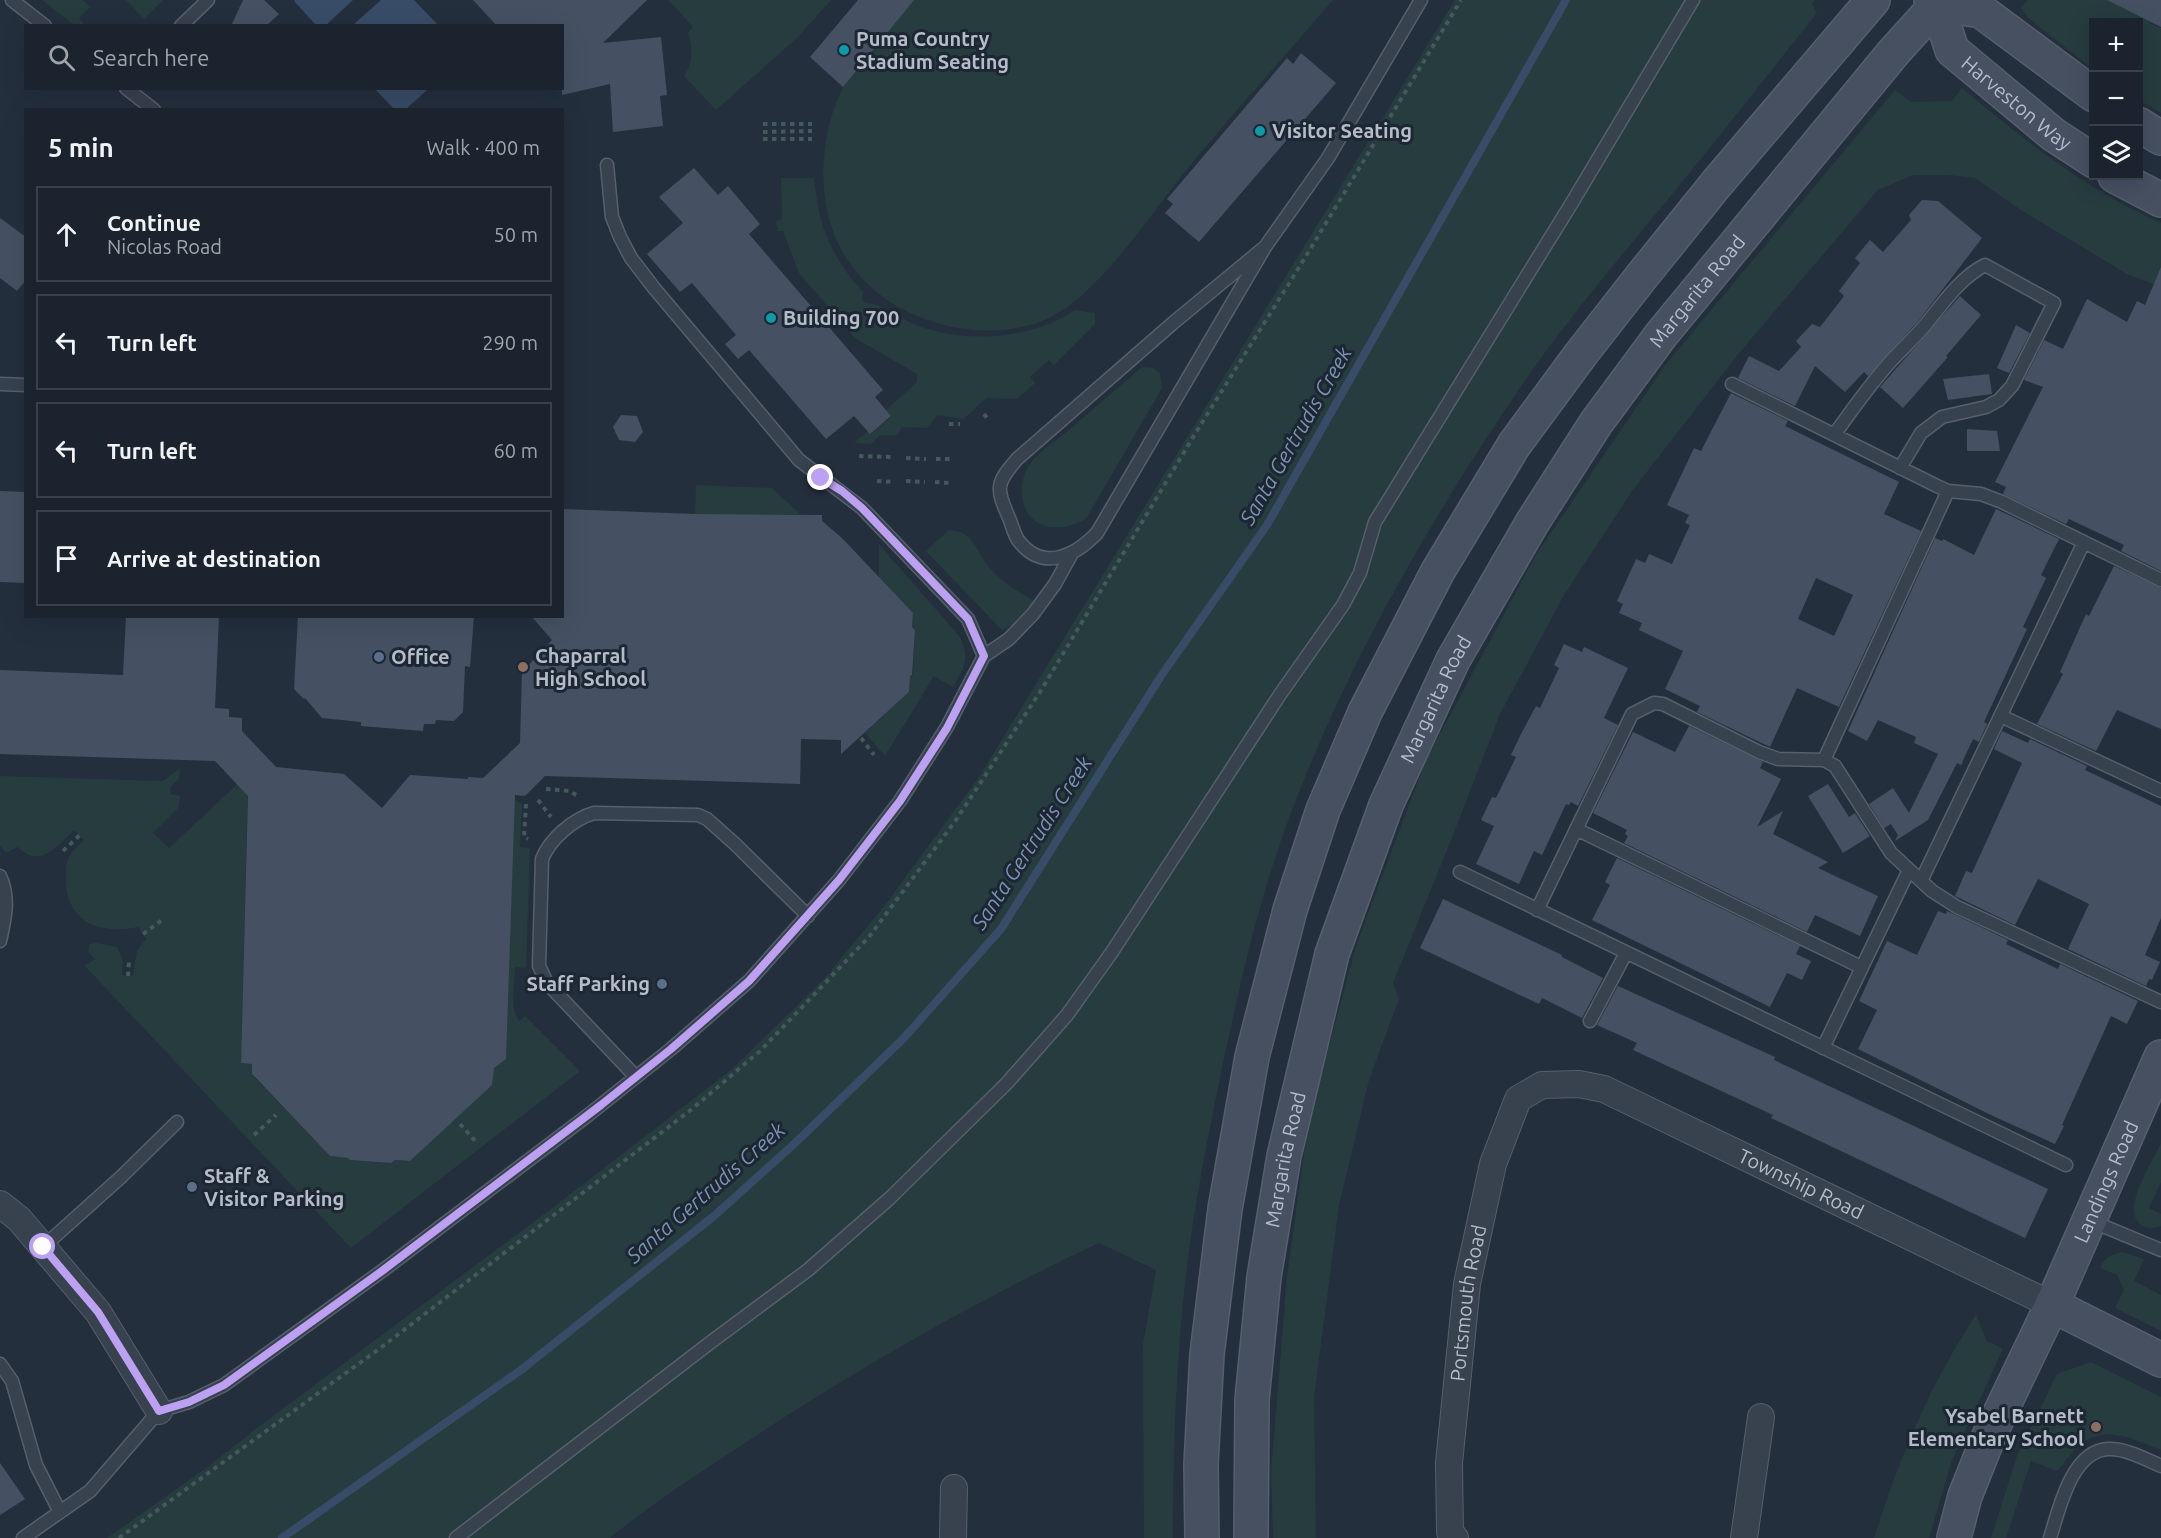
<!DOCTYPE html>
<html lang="en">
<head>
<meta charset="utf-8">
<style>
	:root { --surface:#1b232e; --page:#242b36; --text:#f1f3f6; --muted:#a0a4aa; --line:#39404a }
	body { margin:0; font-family:Ubuntu,sans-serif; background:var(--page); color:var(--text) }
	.controls { position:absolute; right:18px; top:18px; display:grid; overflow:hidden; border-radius:0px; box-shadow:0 6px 24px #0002 }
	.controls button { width:54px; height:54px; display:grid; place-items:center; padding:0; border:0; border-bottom:2px solid var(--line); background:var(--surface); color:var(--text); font:30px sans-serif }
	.stop { position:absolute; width:18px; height:18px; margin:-14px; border:4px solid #bca0f2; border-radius:50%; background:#fff }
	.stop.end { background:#bca0f2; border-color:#fff; box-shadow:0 2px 6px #0008 }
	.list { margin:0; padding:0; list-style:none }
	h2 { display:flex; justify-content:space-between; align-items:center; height:78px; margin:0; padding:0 24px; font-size:26px }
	h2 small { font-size:20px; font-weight:400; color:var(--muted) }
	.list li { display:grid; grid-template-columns:39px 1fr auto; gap:18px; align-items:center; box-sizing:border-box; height:96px; margin:0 12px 12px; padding:0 12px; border:2px solid var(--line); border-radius:0px }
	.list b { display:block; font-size:22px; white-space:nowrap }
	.list p { margin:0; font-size:20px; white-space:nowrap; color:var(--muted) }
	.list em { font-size:20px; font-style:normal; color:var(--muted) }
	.icon { flex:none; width:33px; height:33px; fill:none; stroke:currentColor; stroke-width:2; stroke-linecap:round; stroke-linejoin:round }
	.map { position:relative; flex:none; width:2161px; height:1538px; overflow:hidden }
	.search { position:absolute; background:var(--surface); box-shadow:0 6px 24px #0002; left:24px; top:24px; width:540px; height:66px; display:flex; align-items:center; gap:15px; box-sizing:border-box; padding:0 21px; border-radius:0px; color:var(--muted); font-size:22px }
	.panel { position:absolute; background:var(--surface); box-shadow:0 6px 24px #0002; left:24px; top:108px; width:540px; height:510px; border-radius:0px }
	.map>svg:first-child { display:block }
	.green { fill:#263c3f }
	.water { fill:#394c67 }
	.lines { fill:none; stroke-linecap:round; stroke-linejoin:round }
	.stream { stroke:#394c67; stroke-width:8 }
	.building { fill:#455162; fill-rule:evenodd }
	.lane-casing { stroke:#565f6c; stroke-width:15 }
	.street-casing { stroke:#565f6c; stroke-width:28 }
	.secondary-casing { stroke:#565f6c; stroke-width:36 }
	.path { stroke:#44595c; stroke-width:4; stroke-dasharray:4.5 4.5; stroke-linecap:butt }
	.lane { stroke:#38414e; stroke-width:12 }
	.street { stroke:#38414e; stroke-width:26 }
	.secondary { stroke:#465061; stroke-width:33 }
	.route { stroke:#bca0f2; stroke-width:8 }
	.culture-dot { fill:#0f9aa8; stroke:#1d2633; stroke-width:2 }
	.service-dot { fill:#5c6f8a; stroke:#1d2633; stroke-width:2 }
	.education-dot { fill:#8d6e63; stroke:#1d2633; stroke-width:2 }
	.labels { text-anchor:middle; stroke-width:6; stroke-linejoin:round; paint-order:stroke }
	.poi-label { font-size:20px; font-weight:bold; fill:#b4bcc9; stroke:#1d2633; text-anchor:start }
	.street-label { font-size:20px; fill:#b4bcc9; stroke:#1d2633 }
	.water-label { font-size:21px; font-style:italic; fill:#7c92b1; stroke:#1d2633 }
</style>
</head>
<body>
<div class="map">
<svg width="2161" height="1538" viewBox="0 0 2161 1538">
	<rect width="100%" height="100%" fill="#242f3e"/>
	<path class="green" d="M42,0H83L90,7L79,18L85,25H74Z
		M126,0H163L144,19Z
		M668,0H831L797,38L716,110L684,76C693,63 693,47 688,33L693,27Z
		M914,0H1333C1285,56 1235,111 1188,168C1151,213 1099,295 1047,319C1020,331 986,333 958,328C866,311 813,242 825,149C828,122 836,96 852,73Z
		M1455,0H1815L1812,4L1817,13C1769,73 1722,134 1673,193C1619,259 1563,324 1515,395C1423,531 1340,677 1284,832C1257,908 1240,985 1223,1063C1209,1133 1194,1203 1186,1274C1176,1361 1173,1450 1173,1538H1144L1143,1344L1156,1270L1099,1243C973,1302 851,1372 736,1449C693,1477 650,1505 610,1538H107L209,1466L261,1425L555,1206L732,1069L825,978L885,905L979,777Z
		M2027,0H2117L2119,6L2135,14L2152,17L2149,23L2161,28V113L2139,100L2138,22H2094L2093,69L2027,17L2021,8Z
		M1962,88C2023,139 2088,191 2161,223V287L2127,274L2021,210L1975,178L1949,175H1913L1878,190L1740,352L1632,491L1564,595L1500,714L1455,830L1393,983L1399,999L1369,1080L1339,1205L1314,1398L1316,1538H1273L1271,1471L1287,1277L1308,1124L1357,943L1426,760L1537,553L1666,364L1895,90L1911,102L1952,101Z
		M781,178H814C819,227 830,255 863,292L862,299L864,302C869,304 873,303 878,305C892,311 904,321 919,326C968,344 1032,339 1075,310L1095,313V324L1054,365L1049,360L1030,377L1035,383L1017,399L986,398L964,419L937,415L927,428L902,427L897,435H880L871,444L854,443L868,431L871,434L891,417L886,410L917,382V374L855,338L799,273L783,231H778L776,221L782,219Z
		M1142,367L1153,368L1160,373L1162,388L1086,519C1069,527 1050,533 1034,520C1017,506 1019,477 1032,461C1040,451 1054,442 1064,434C1090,412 1116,389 1142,367Z
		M696,485L772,488L800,514H695Z
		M949,530C976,532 974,550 989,567C1002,582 1017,592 1035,601L1014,624L1002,630L926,551Z
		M879,544L960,637C970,661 965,665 953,687L934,676L885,756L865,733L909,692L910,676L913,674L915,630L912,627L913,613L879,578Z
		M180,768L179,779L171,786L170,794L180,796L178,808L153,833L169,848L244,778L248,782L241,1063L252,1064V1075L330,1156L348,1158L350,1160L391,1163L395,1160L410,1161L448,1124L503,1057L506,1056L514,795L515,800L522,804L520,847L530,848L526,968L515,967C515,984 509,1007 519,1021L525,1016L580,1071L351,1248L85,966L95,959L88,952L89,944L96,943L117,947L123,961L122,975L133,976L137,951L146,939L138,927C101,935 66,923 66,880C66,872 65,864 69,857C72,850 80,845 84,840L74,830C59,845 39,870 18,847L6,853L0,845V776L163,781Z
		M2161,1143V1182L2149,1208L2161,1214V1226C2154,1229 2145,1230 2139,1223C2122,1207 2153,1161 2161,1143Z
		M2122,1252L2144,1259L2134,1281L2161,1295V1331L2115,1308L2124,1290L2117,1275L2100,1268C2105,1257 2111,1255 2122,1252Z
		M1976,1315L1987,1341L2003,1349L1952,1460L1929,1538H1874C1899,1459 1930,1384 1976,1315Z
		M2091,1362L2161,1397V1450C2133,1439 2104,1423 2078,1446C2069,1453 2065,1464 2057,1471L2031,1461L2006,1538H1991L2017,1456L2057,1374Z"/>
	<path class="water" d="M295,0H353L325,26L316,25L294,1Z
		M381,0H414L438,25H353Z
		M375,89H428L405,110L394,109Z"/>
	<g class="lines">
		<path class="stream" d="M282,1538L521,1370L714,1216L793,1145L903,1039L1001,929L1161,676L1267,525L1566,0"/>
	</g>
	<path class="building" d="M243,0H264L279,14L266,26H231Z
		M473,0H647L603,43L661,37L667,95L660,96L663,126L613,132L610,84L562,95V26H497Z
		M858,0H914L843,87L810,57Z
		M2107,0H2161V27Z
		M1301,53L1336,83L1199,242L1165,213L1173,204L1167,199L1287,58L1293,64Z
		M694,168L718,195L728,186L760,224L749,234L883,390L875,397L891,416L870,434L854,416L826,439L749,350L738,359L725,344L736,335L692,283L680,292L647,254L683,223L659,197Z
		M1922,200L1938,201L1982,238L1920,319L1868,376L1864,372L1845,392L1815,366L1795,406L1738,378L1749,356L1779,371L1801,347L1796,341L1812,324L1820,327L1844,296L1839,291L1860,263L1855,258L1870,240L1883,252L1911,220L1909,215Z
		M0,218L26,237V280L17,291L0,278Z
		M2161,267V571L2121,551L2124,545L2069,519L2066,524L2003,494L2006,487L1995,482L2043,387L2024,380L2044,340L2063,349L2087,299L2127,322L2137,301L2145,305Z
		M1960,296L1981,315L1946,356L1948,357L1903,408L1880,387Z
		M2016,325L2030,333L2009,373L1997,368Z
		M1989,374L1992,394L1948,400L1943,379Z
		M1731,393L1788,421L1785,426L1899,482L1884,514L1921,531L1839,707L1797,688L1770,747L1697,712L1700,706L1665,689L1683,651L1639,630L1642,623L1619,613L1623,604L1617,601L1636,559L1645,563L1649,554L1672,564L1690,525L1685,523L1689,515L1667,505L1694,448L1701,451ZM1816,578L1853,595L1834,636L1798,619Z
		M621,415L637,416L643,432L635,442L619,440L613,427Z
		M1967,429L1997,431L2000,451H1967Z
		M0,491L26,492V583L0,582Z
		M562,509L695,514L822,515V521L842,538L913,613L912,627L915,630L912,675L910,676L909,692L841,754V740L801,739L800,784L545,776L525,796L515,795L506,1059L494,1068L492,1085L410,1161L395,1160L391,1163L350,1160L348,1158L330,1156L252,1074V1064L241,1063L248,796L215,761L0,754V670L123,675L126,616H219L215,708L229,709V717L242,718V731L276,767L344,774L382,808L410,775L468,779V777L483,778L520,743L522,672L552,640L531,616H562Z
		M1996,509L2059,539L2041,575L2046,578L2023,627L2027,629L1984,722L1987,724L1979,742L1973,739L1961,765L1957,763L1928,820L1895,841L1898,835L1891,824L1884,828L1869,804L1893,788L1909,813L1938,754L1914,743L1916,737L1878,720L1867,741L1848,731L1935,538L1942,541L1943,539L1974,555Z
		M2114,566L2161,588V729L2117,710L2096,751L2037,724L2063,674L2060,672L2086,614L2089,616Z
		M298,616H474L470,667L465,666L463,712L454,721L436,720L435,724H424L423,731L361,726V722L322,718L305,698L304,699L294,689Z
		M1564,644L1582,652L1584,647L1628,668L1604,718L1618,725L1578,806L1571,802L1569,805L1566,804L1542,855L1534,851L1519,884L1476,864L1494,826L1481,820L1492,797L1496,798L1516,757L1511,755L1521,734L1536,706L1540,708L1559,668L1554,665Z
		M1689,726L1763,762L1760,768L1781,779L1757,827L1783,811L1773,834L1828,862L1818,868L1878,896L1860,936L1815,915L1807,932L1624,843L1628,836L1625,834L1627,830L1593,813L1633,732L1675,752Z
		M2002,731L2028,743L2030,739L2087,766L2085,770L2161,806V918L2145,955L2160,962L2152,980L2149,979L2146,986L2068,949L2089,904L2079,899L2038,879L2015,925L1955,896L1966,871L1972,873L2022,763L1994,749Z
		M1828,784L1849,817L1855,813L1870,836L1843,853L1808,796Z
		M1617,858L1800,946L1796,954L1811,961L1802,980L1787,973L1770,1007L1592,920L1610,885L1605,882Z
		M1443,899L1562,955V957L1603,978L1582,1018L1542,998L1539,1004L1420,948Z
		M1938,911L1946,914L1947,911L2008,940L2006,944L2058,969L2060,964L2138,1001L2127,1024L2111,1016L2062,1125L2064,1126L2055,1144L1993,1116L1858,1049L1877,1010L1859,1001L1887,941L1917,955Z
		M1618,986L1775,1057L1774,1060L2048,1189L2025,1238L1771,1118L1773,1115L1633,1050L1637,1043L1597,1025Z
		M0,1463L25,1499L0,1515Z"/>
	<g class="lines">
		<defs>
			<path id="lane" d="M12,0L45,26
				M181,26L208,0
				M126,88L154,110
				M607,165L612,217L620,237L631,258L654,288L799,460L862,508L968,619L984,656
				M1265,247L1173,323L1017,459C1011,467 1001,476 1000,487C999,497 1005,508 1009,518C1012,525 1014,534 1018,540C1042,572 1074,557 1097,533L1265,247L1328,158L1421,0
				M0,384L26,385
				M1732,384L1937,486L1948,491L1981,494L2002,502L2161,580
				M1834,435C1852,410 1870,384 1891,361C1903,348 1915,337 1926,324C1944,302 1960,278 1985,265L2054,303L2012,386L1999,400L1986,407L1942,417L1921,433L1900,468
				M2001,716L2161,791
				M1824,760L1948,491
				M1576,829L1861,967
				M1460,872L2066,1165
				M0,876C10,897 5,919 0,941
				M1921,881L2084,542
				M1537,910L1632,714L1654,703L1663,704L1759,752L1778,759L1824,760L1835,766L1891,853L1932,891L1957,907L2161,1002
				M1590,1021L1626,953
				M1823,1048L1909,870
				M636,1077L547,983L539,966L542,859C550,839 573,819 594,813L698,815L707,819L735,844L808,916
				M2091,1221L2161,1250
				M43,1247L121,1177L177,1122
				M0,1364L12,1381L36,1465L60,1512L23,1538
				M60,1512L90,1491L159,1411L189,1402L224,1385L382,1271L587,1116L671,1049L749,981L839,880L900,801L947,727L984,656L1009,639L1033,614L1055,584L1071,555
				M456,1538L711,1342L808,1270L890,1198L1007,1083L1067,1015L1112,952L1281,693L1343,605L1360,573L1375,522L1573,201L1693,0
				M2050,1538C2059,1510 2071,1451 2108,1449C2125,1448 2145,1459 2161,1466"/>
			<g id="street">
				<path d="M0,1204L19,1219L98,1312L159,1411"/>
				<path d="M953,1538L954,1488"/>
				<path id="s1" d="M1455,1538L1450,1532L1449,1463L1467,1284L1493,1164L1518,1099L1542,1085L1579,1084L1604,1089L2052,1305"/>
				<path d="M1744,1538L1761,1417"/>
			</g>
			<g id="secondary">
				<path d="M1931,0L1937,4L1981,11L2094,95"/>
				<path id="s2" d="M1937,4L1952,50L2054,135L2094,161"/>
				<path d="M2138,124L2161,138"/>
				<path d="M2115,176L2161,200"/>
				<path d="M2052,1305L2161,1360"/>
				<path d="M1202,1538L1201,1464L1207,1354L1225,1209L1252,1057L1290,910L1323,810L1365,712L1438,571L1514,445L1581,354L1642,276L1717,183L1873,0"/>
				<path id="s3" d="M1251,1538L1252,1400L1264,1277L1284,1156L1332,954L1386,805L1453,660L1532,523L1596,423L1661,335L1893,53L1941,0"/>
				<path id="s4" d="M1954,1538L1965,1496L1989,1436L2052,1305L2161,1057"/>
			</g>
		</defs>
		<use href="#lane" class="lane-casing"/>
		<use href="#street" class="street-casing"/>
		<use href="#secondary" class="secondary-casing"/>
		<path class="path" d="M763,124H812
			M763,132L812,131
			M763,139H812
			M984,414L989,421
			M949,424H960
			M859,456L894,457
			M906,458L926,459
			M936,459H950
			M877,481L893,482
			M906,481L925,482
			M935,482L949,483
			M861,738L874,755
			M546,789L570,791L576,795
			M538,800L551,817
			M526,804L524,837L528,839
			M63,851L80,835
			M143,934L162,920
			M128,976L129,961
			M460,1124L477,1143
			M254,1135L276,1115
			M119,1538L383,1346L692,1109L760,1051L869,937L956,820L1040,692L1195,434L1303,261L1461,0"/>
		<use href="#lane" class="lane"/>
		<use href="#street" class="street"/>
		<use href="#secondary" class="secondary"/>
	</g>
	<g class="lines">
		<path class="route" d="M43,1247L98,1312L159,1411L189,1402L224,1385L382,1271L601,1105L671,1049L749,981L839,880L900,801L947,728L984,656L968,619L862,508L842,491L821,478"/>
	</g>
	<g class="culture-dot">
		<circle cx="844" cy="50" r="6"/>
		<circle cx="1260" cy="131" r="6"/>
		<circle cx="771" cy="318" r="6"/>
	</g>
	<g class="service-dot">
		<circle cx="379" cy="657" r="6"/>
		<circle cx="662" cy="984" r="6"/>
		<circle cx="192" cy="1187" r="6"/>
	</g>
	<g class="education-dot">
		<circle cx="523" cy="667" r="6"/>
		<circle cx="2096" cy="1427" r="6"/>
	</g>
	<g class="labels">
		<g class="poi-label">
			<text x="856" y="46">Puma Country<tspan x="856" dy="23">Stadium Seating</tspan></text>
			<text x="1272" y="138">Visitor Seating</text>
			<text x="783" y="325">Building 700</text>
			<text x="535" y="663">Chaparral<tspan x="535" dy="23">High School</tspan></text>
			<text x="391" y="664">Office</text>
			<text x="650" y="991" text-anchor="end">Staff Parking</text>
			<text x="204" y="1183">Staff &amp;<tspan x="204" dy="23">Visitor Parking</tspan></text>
			<text x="2084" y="1423" text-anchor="end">Ysabel Barnett<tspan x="2084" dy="23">Elementary School</tspan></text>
		</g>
		<g class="street-label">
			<text dy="7" stroke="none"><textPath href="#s2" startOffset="132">Harveston Way</textPath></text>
			<text dy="7" stroke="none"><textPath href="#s3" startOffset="1353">Margarita Road</textPath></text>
			<text dy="7" stroke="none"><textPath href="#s3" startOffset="867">Margarita Road</textPath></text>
			<text dy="7" stroke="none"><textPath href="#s3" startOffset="381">Margarita Road</textPath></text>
			<text dy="7" stroke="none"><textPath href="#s4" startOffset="388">Landings Road</textPath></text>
			<text dy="7" stroke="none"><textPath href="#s1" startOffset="758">Township Road</textPath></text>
			<text dy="7" stroke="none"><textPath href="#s1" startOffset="238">Portsmouth Road</textPath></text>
		</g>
		<g class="water-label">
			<text transform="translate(1296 436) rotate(-60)" y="7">Santa Gertrudis Creek</text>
			<text transform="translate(1032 843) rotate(-57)" y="7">Santa Gertrudis Creek</text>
			<text transform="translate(706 1193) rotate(-41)" y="7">Santa Gertrudis Creek</text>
		</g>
	</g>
</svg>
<div class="controls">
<button>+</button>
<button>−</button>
<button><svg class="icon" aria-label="layers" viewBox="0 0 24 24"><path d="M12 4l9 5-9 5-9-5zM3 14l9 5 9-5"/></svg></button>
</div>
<div class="stop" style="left:43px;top:1247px"></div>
<div class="stop end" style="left:821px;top:478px"></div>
<div class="search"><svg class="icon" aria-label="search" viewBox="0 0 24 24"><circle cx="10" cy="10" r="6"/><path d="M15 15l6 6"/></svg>Search here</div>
<section class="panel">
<h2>5 min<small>Walk · 400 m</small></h2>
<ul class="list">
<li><svg class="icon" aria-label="ahead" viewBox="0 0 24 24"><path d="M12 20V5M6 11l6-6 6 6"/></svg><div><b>Continue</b><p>Nicolas Road</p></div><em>50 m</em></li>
<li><svg class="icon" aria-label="left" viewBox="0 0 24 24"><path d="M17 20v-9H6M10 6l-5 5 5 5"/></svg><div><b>Turn left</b></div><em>290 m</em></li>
<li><svg class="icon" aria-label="left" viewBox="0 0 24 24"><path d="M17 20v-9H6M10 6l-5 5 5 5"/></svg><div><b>Turn left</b></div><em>60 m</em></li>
<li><svg class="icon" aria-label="arrive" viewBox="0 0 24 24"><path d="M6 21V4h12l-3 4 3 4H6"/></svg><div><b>Arrive at destination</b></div></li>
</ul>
</section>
</div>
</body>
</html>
